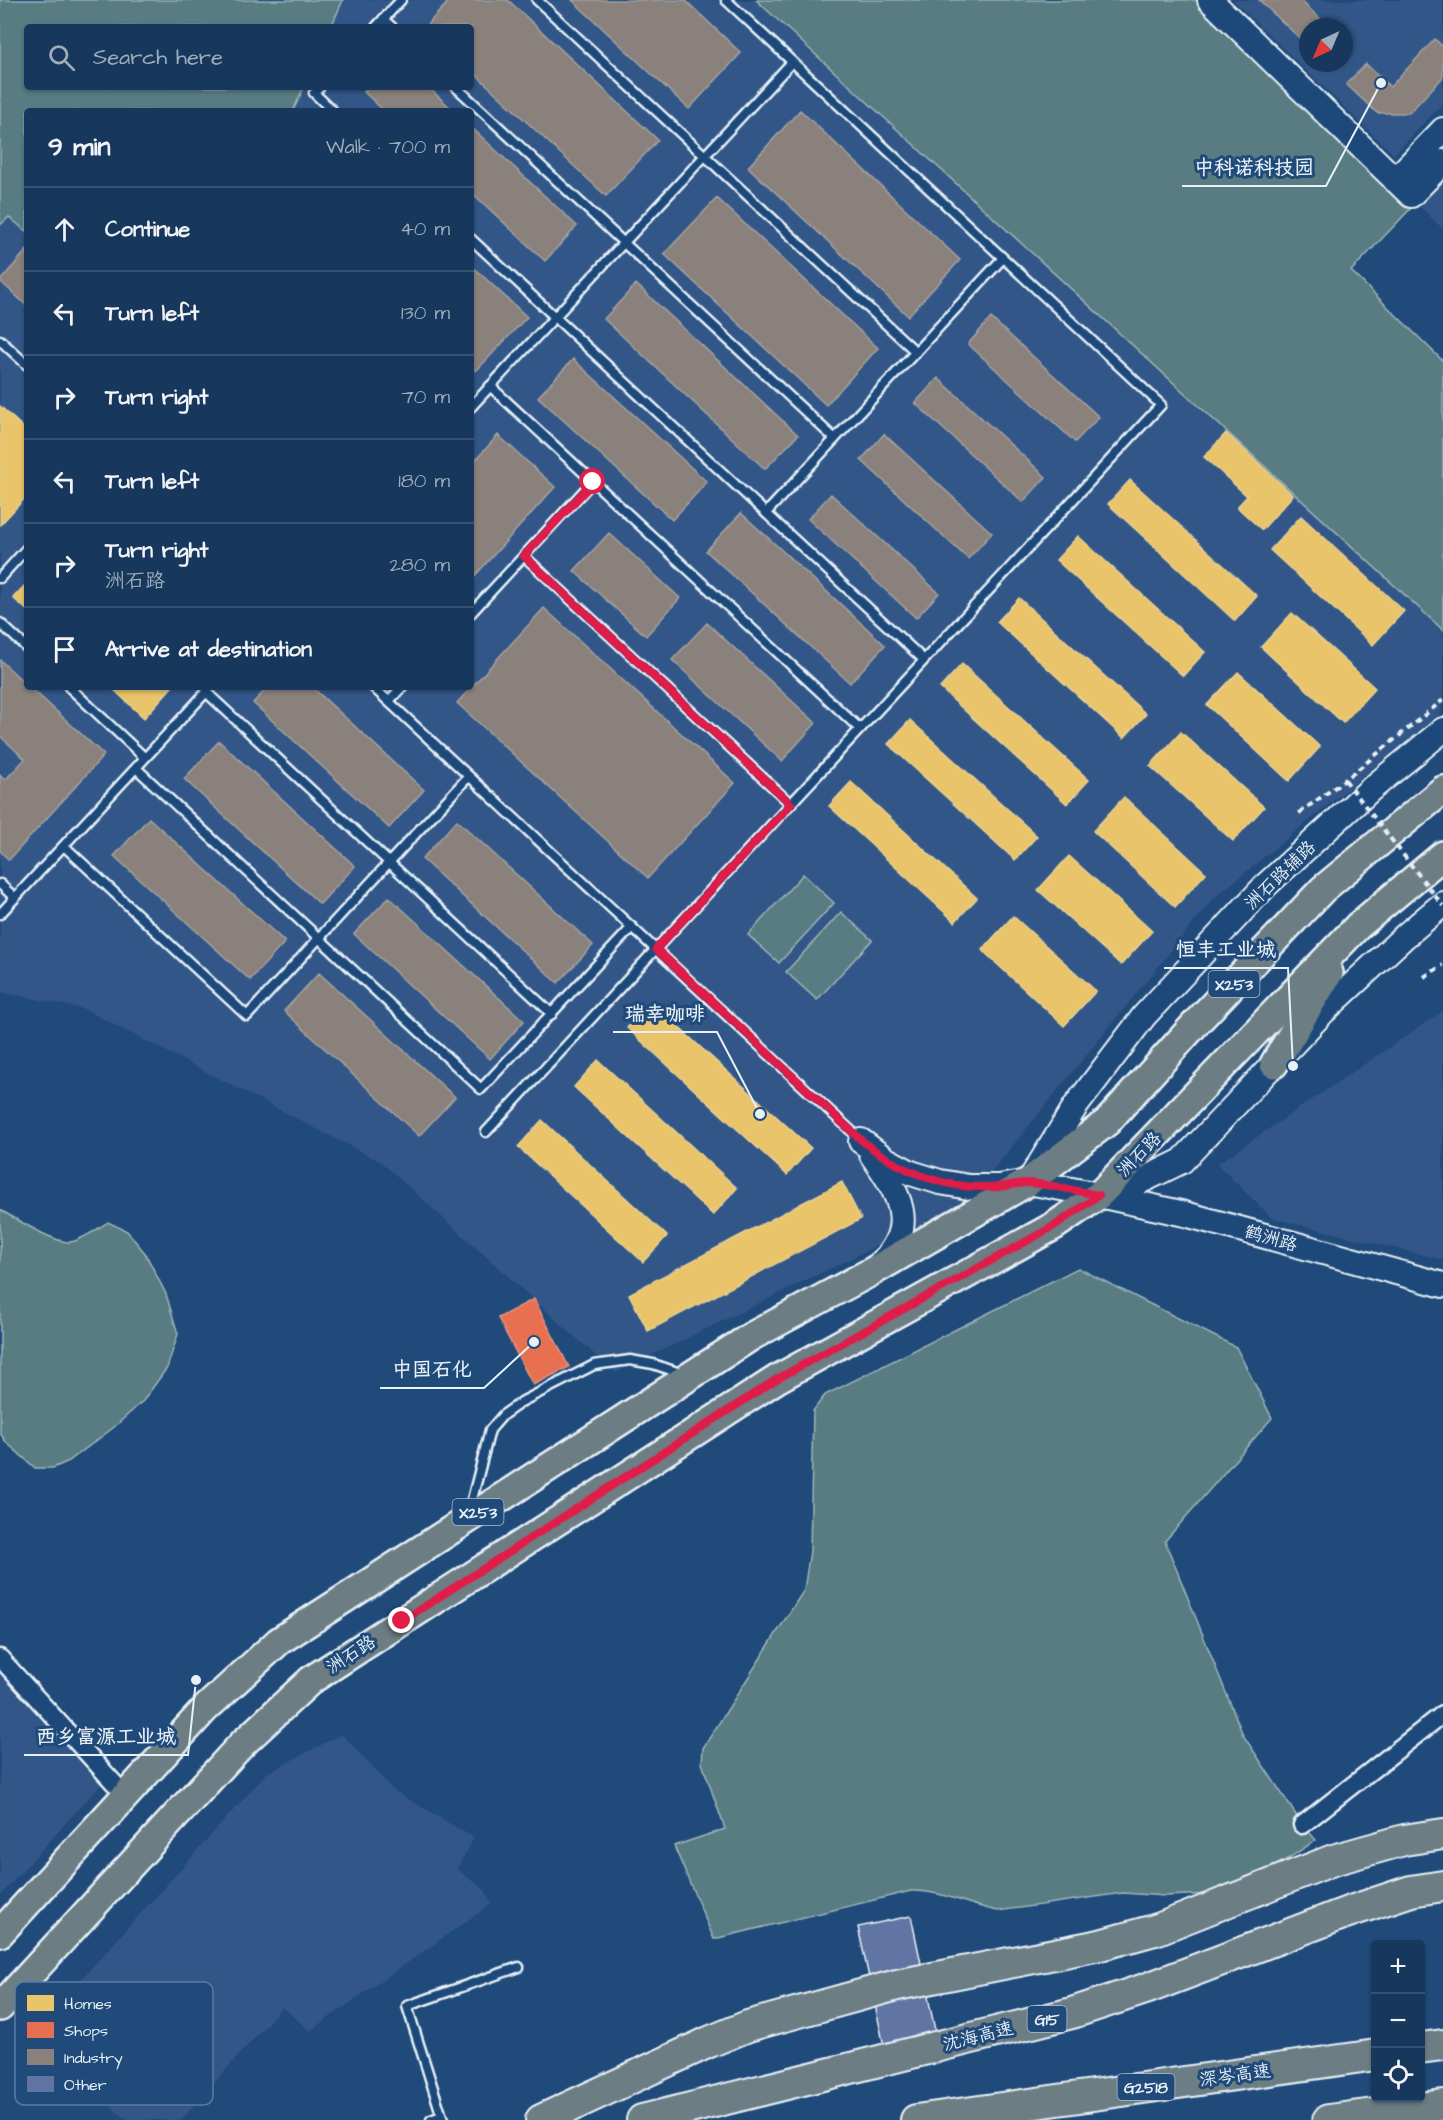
<!DOCTYPE html>
<html lang="en">
<head>
<meta charset="utf-8">
<style>
	:root { --surface:#17385c; --page:#203f62; --text:#f1f3f6; --muted:#9eacbb; --line:#365272 }
	body { margin:0; font-family:"Architects Daughter","LXGW WenKai TC",sans-serif; background:var(--page); color:var(--text) }
	.controls { position:absolute; right:18px; bottom:18px; display:grid; overflow:hidden; border-radius:6px; box-shadow:0 2px 4px #0004 }
	.controls button { width:54px; height:54px; display:grid; place-items:center; padding:0; border:0; border-bottom:2px solid var(--line); background:var(--surface); color:var(--text); font:30px sans-serif }
	.compass { position:absolute; left:1299px; top:18px; width:54px; height:54px; border-radius:50%; background:var(--surface); box-shadow:0 2px 4px #0004; rotate:224deg }
	.stop { position:absolute; width:18px; height:18px; margin:-14px; border:4px solid #e11d48; border-radius:50%; background:#fff }
	.stop.end { background:#e11d48; border-color:#fff; box-shadow:0 2px 6px #0008 }
	.list { margin:0; padding:0; list-style:none }
	h2 { display:flex; justify-content:space-between; align-items:center; height:78px; margin:0; padding:0 24px; font-size:26px }
	h2 small { font-size:20px; font-weight:400; color:var(--muted) }
	.list li { display:grid; grid-template-columns:39px 1fr auto; gap:18px; align-items:center; box-sizing:border-box; height:84px; padding:0 24px; border-top:2px solid var(--line) }
	.list b { display:block; font-size:22px; white-space:nowrap }
	.list p { margin:0; font-size:20px; white-space:nowrap; color:var(--muted) }
	.list em { font-size:20px; font-style:normal; color:var(--muted) }
	.icon { flex:none; width:33px; height:33px; fill:none; stroke:currentColor; stroke-width:2; stroke-linecap:round; stroke-linejoin:round }
	.map { position:relative; flex:none; width:1443px; height:2120px; overflow:hidden }
	.search { position:absolute; background:var(--surface); box-shadow:0 2px 4px #0004; left:24px; top:24px; width:450px; height:66px; display:flex; align-items:center; gap:15px; box-sizing:border-box; padding:0 21px; border-radius:6px; color:var(--muted); font-size:22px }
	.panel { position:absolute; background:var(--surface); box-shadow:0 2px 4px #0004; left:24px; top:108px; width:450px; height:582px; border-radius:6px }
	.map>svg:first-child { display:block }
	.built { fill:#325787; fill-rule:evenodd }
	.green { fill:#597c81; stroke:#a0b6bc; stroke-width:1.5 }
	.homes { fill:#e9c46a; stroke:#e9d295; stroke-width:1.5 }
	.shops { fill:#e76f51; stroke:#e79683; stroke-width:1.5 }
	.industry { fill:#8a817c; stroke:#a6a3a1; stroke-width:1.5 }
	.building { fill:#6074a4; stroke:#e8f1f8; stroke-width:1.5 }
	.lines { fill:none; stroke-linecap:round; stroke-linejoin:round }
	.lane-casing { stroke:#e8f1f8; stroke-width:13 }
	.street-casing { stroke:#e8f1f8; stroke-width:21 }
	.secondary-casing { stroke:#e8f1f8; stroke-width:28 }
	.primary-casing { stroke:#e8f1f8; stroke-width:32 }
	.highway-casing { stroke:#e8f1f8; stroke-width:34 }
	.path { stroke:#e8f1f8; stroke-width:4; stroke-dasharray:6 4.5; stroke-linecap:butt }
	.lane { stroke:#1f4a7a; stroke-width:8 }
	.street { stroke:#1f4a7a; stroke-width:16 }
	.secondary { stroke:#1f4a7a; stroke-width:24 }
	.primary { stroke:#6c7e84; stroke-width:27 }
	.highway { stroke:#6c7e84; stroke-width:30 }
	.path-bridge { stroke:#e8f1f8; stroke-width:4; stroke-dasharray:6 4.5; stroke-linecap:butt }
	.route { stroke:#e11d48; stroke-width:8 }
	.labels { text-anchor:middle; stroke-width:6; stroke-linejoin:round; paint-order:stroke }
	.shield { fill:#1f4a7a; stroke:#acbfd2; stroke-width:1.5 }
	.shield-label { font-size:16px; font-weight:bold; fill:#e8f1f8 }
	.street-label { font-size:18px; fill:#e8f1f8; stroke:#1f4a7a }
	.key { fill:#1f4a7a; stroke:#5b7ca0; stroke-width:1.5 }
	.key-label { font-size:16px; fill:#e8f1f8 }
	.leader { fill:none; stroke:#e8f1f8; stroke-width:2 }
	.callout-dot { fill:#e8f1f8; stroke:#1f4a7a; stroke-width:2 }
	.callout-label { font-size:20px; text-anchor:middle; font-weight:bold; fill:#e8f1f8; stroke:#1f4a7a; stroke-width:6; stroke-linejoin:round; paint-order:stroke }
</style>
</head>
<body>
<div class="map">
<svg width="1443" height="2120" viewBox="0 0 1443 2120">
	<rect width="100%" height="100%" fill="#1f4a7a"/>
	<filter id="ink" filterUnits="userSpaceOnUse"><feTurbulence type="fractalNoise" baseFrequency=".0167" numOctaves="2"/><feDisplacementMap in="SourceGraphic" scale="12" xChannelSelector="R" yChannelSelector="G"/><feConvolveMatrix kernelMatrix="1 2 1 2 8 2 1 2 1" color-interpolation-filters="sRGB"/></filter>
	<g filter="url(#ink)">
		<path class="built" d="M343,0H756L1443,630V691L1441,713L1214,898L967,1202L615,1373L381,1162L84,1009L0,992V225L8,216L27,232V687H471V111H293L304,87H471V27H331Z
			M1233,0H1443V103L1394,155ZM1308,27H1344V63H1308Z
			M1443,175V229L1416,203Z
			M1443,1011V1260L1272,1218L1217,1164Z
			M0,1670L102,1783L0,1896Z
			M342,1734L393,1790L474,1838L457,1869L485,1890L491,1904L310,2031L282,2007L181,2120H126L31,2035L267,1773Z"/>
		<path class="green" d="M0,0H343L331,27H27V87H304L293,111H27V232L9,217L0,225Z
			M756,0H1210L1416,203L1351,271L1443,361V630Z
			M803,874L834,903L779,963L748,935Z
			M841,912L872,940L817,1000L786,972Z
			M0,1210C15,1218 54,1243 70,1242C81,1241 99,1228 108,1222L127,1231L145,1253L166,1294L178,1334L167,1368L143,1401L113,1428L69,1461L53,1468H35L6,1442L0,1433Z
			M1078,1268L1236,1347L1272,1418L1165,1541L1243,1735L1302,1824L1316,1840L1289,1858L1258,1875L1212,1894L1165,1896L1123,1893L998,1911C969,1906 941,1890 911,1891L714,1939L674,1846L725,1829L702,1763L703,1748L804,1590L810,1551L813,1411L825,1395Z"/>
		<path class="homes" d="M0,406L27,431V496L0,525Z
			M1226,433L1293,495L1262,530L1237,507L1247,496L1204,457Z
			M1130,480L1257,596L1235,621L1108,504Z
			M1301,516L1404,611L1373,645L1270,550Z
			M1078,536L1205,652L1183,676L1056,560Z
			M27,583V610L13,598Z
			M1019,598L1146,714L1124,738L997,622Z
			M1292,613L1375,688L1343,723L1261,647Z
			M962,664L1089,780L1067,804L940,688Z
			M1238,672L1320,747L1289,781L1207,705Z
			M111,687H172L144,718Z
			M910,720L1037,836L1015,860L888,744Z
			M1181,732L1264,807L1233,841L1150,766Z
			M851,782L977,898L955,922L829,806Z
			M1124,797L1206,873L1175,907L1093,831Z
			M1069,856L1152,931L1121,965L1038,890Z
			M1013,916L1096,991L1064,1026L982,950Z
			M651,1002L811,1148L787,1175L627,1028Z
			M598,1060L737,1188L713,1215L574,1087Z
			M542,1120L667,1236L643,1262L518,1147Z
			M842,1182L861,1219L648,1331L629,1294Z"/>
		<path class="shops" d="M534,1299L569,1367L533,1385L498,1318Z"/>
		<path class="industry" d="M450,0H508L658,140L606,196L471,70V27H425Z
			M572,0H685L741,53L689,109Z
			M1259,0H1300L1329,27H1308V46Z
			M1435,39L1443,47V77L1409,113H1377L1346,84L1366,64L1390,87Z
			M369,87H428L454,111H384L364,92Z
			M800,110L960,260L908,316L748,167Z
			M471,127L577,226L545,261L471,192Z
			M717,198L878,348L826,405L664,254Z
			M27,250V306L0,281Z
			M471,265L527,317L476,371L471,366Z
			M636,284L798,435L765,469L604,319Z
			M991,318L1099,417L1075,442L968,344Z
			M573,359L707,482L672,520L538,397Z
			M938,378L1046,477L1023,502L915,403Z
			M884,434L992,533L968,559L861,460Z
			M498,435L555,487L471,580V465Z
			M831,494L939,593L916,618L808,519Z
			M741,513L885,645L850,683L706,551Z
			M609,533L680,598L646,636L574,571Z
			M544,608L735,783L648,878L457,703Z
			M707,623L816,723L782,761L672,660Z
			M0,660L27,685V687H30L104,755L9,860L0,851V775L5,780L25,759L0,736Z
			M268,687H312L424,790L389,828L253,703Z
			M219,741L355,866L320,904L184,779Z
			M149,818L285,942L250,980L114,856Z
			M457,820L593,945L558,983L422,859Z
			M389,897L524,1021L490,1059L354,934Z
			M319,973L455,1097L419,1136L284,1011Z"/>
		<path class="building" d="M911,1916L936,2035L884,2046L858,1927Z"/>
		<g class="lines">
			<defs>
				<path id="lane" d="M537,0L916,352
					M383,19L392,27
					M376,27L401,0
					M320,87L314,93L333,111
					M456,87L835,439
					M471,239L924,660
					M0,340L27,365
					M490,386L860,729
					M471,407L792,62
					M766,513L1003,258
					M524,556L791,804
					M0,578L27,548
					M471,613L593,481
					M0,623L27,648
					M69,687L145,758
					M373,687L861,1140
					M206,692L552,1014
					M389,701L402,687
					M136,768L481,1089L632,927
					M64,846L247,1016L469,776
					M0,884L15,898
					M0,914L211,687
					M486,1132L1161,405L726,0
					M469,1511L490,1430L503,1415L523,1401L594,1365L630,1360L653,1364L683,1374
					M431,2120L441,2116
					M443,2120L407,2006L519,1967"/>
				<path id="street" d="M0,1658L126,1796
					M1302,1825L1443,1714"/>
				<path id="secondary" d="M1210,0L1411,195L1443,162
					M1395,180L1443,130
					M861,1141L885,1159L911,1173L940,1182L969,1187H999L1028,1182L1099,1195L1185,1214L1443,1285
					M872,1155C899,1193 920,1228 878,1266
					M1033,1175L1075,1107L1144,1016L1266,885L1371,789L1443,730
					M1101,1194L1137,1183L1182,1161L1323,1012L1405,936L1443,904"/>
				<path id="primary" d="M1274,1064L1329,973
					M0,1933L205,1709L279,1641L752,1336L873,1271L1028,1182L1107,1122L1197,1022L1323,889L1443,790
					M0,2007L241,1745L311,1680L777,1379L1054,1226L1099,1195L1358,926L1443,855"/>
				<path id="highway" d="M1420,2048L1443,2045
					M541,2120L709,2042L748,2026L897,1985L1100,1945L1158,1929L1333,1860L1404,1840L1443,1834
					M642,2120L1072,2013L1148,1988L1348,1912L1411,1891L1443,1886
					M916,2120L1376,2055
					M1328,2120L1443,2105"/>
			</defs>
			<use href="#lane" class="lane-casing"/>
			<use href="#street" class="street-casing"/>
			<use href="#secondary" class="secondary-casing"/>
			<use href="#primary" class="primary-casing"/>
			<use href="#highway" class="highway-casing"/>
			<path class="path" d="M1299,813L1345,780L1443,700
				M1424,977L1443,965"/>
			<use href="#lane" class="lane"/>
			<use href="#street" class="street"/>
			<use href="#secondary" class="secondary"/>
			<use href="#primary" class="primary"/>
			<use href="#highway" class="highway"/>
			<path class="path-bridge" d="M1345,780L1443,906"/>
		</g>
	</g>
	<g class="lines" filter="url(#ink)">
		<path class="route" d="M402,1621L777,1379L1054,1226L1099,1195C1076,1191 1053,1185 1030,1183C1020,1182 1009,1186 998,1187C945,1190 902,1173 861,1140L656,949L791,804L524,556L593,482"/>
	</g>
	<g class="labels">
		<g class="shield">
			<rect x="1208.5" y="971" width="51" height="26" rx="4.5"/>
			<rect x="452.5" y="1499" width="51" height="26" rx="4.5"/>
			<rect x="1027.5" y="2006" width="39" height="26" rx="4.5"/>
			<rect x="1117.5" y="2074" width="57" height="26" rx="4.5"/>
		</g>
		<g class="shield-label">
			<text x="1234" y="990">X253</text>
			<text x="478" y="1518">X253</text>
			<text x="1047" y="2025">G15</text>
			<text x="1146" y="2093">G2518</text>
		</g>
		<g class="street-label">
			<text transform="translate(1280 875) rotate(-44)" y="6">洲石路辅路</text>
			<text transform="translate(1139 1154) rotate(-46)" y="6">洲石路</text>
			<text transform="translate(1271 1238) rotate(16)" y="6">鹤洲路</text>
			<text transform="translate(351 1654) rotate(-33)" y="6">洲石路</text>
			<text transform="translate(978 2036) rotate(-14)" y="6">沈海高速</text>
			<text transform="translate(1235 2075) rotate(-8)" y="6">深岑高速</text>
		</g>
	</g>
	<rect x="15" y="1982" width="198" height="123" rx="9" class="key"/>
	<rect x="27" y="1995" width="27" height="16" fill="#e9c46a"/>
	<rect x="27" y="2022" width="27" height="16" fill="#e76f51"/>
	<rect x="27" y="2049" width="27" height="16" fill="#8a817c"/>
	<rect x="27" y="2076" width="27" height="16" fill="#6074a4"/>
	<g class="key-label">
		<text x="64" y="2009">Homes</text>
		<text x="64" y="2036">Shops</text>
		<text x="64" y="2063">Industry</text>
		<text x="64" y="2090">Other</text>
	</g>
	<path class="leader" d="M1381 83L1326 186H1182M1293 1066L1288 968H1164M760 1114L717 1032H613M534 1342L484 1388H380M196 1680L188 1755H24"/>
	<g class="callout-dot">
		<circle cx="1381" cy="83" r="6"/>
		<circle cx="1293" cy="1066" r="6"/>
		<circle cx="760" cy="1114" r="6"/>
		<circle cx="534" cy="1342" r="6"/>
		<circle cx="196" cy="1680" r="6"/>
	</g>
	<g class="callout-label">
		<text x="1254" y="174">中科诺科技园</text>
		<text x="1226" y="956">恒丰工业城</text>
		<text x="665" y="1020">瑞幸咖啡</text>
		<text x="432" y="1376">中国石化</text>
		<text x="106" y="1743">西乡富源工业城</text>
	</g>
</svg>
<div class="controls">
<button>+</button>
<button>−</button>
<button><svg class="icon" aria-label="locate" viewBox="0 0 24 24"><circle cx="12" cy="12" r="6"/><path d="M12 2v4M12 18v4M2 12h4M18 12h4"/></svg></button>
</div>
<svg class="compass" viewBox="-18 -18 36 36"><path d="M0-13l5 13h-10z" fill="#e53935"/><path d="M0 13l5-13h-10z" fill="#9eacbb"/></svg>
<div class="stop" style="left:593px;top:482px"></div>
<div class="stop end" style="left:402px;top:1621px"></div>
<div class="search"><svg class="icon" aria-label="search" viewBox="0 0 24 24"><circle cx="10" cy="10" r="6"/><path d="M15 15l6 6"/></svg>Search here</div>
<section class="panel">
<h2>9 min<small>Walk · 700 m</small></h2>
<ul class="list">
<li><svg class="icon" aria-label="ahead" viewBox="0 0 24 24"><path d="M12 20V5M6 11l6-6 6 6"/></svg><div><b>Continue</b></div><em>40 m</em></li>
<li><svg class="icon" aria-label="left" viewBox="0 0 24 24"><path d="M17 20v-9H6M10 6l-5 5 5 5"/></svg><div><b>Turn left</b></div><em>130 m</em></li>
<li><svg class="icon" aria-label="right" viewBox="0 0 24 24"><path d="M7 20v-9h11M14 6l5 5-5 5"/></svg><div><b>Turn right</b></div><em>70 m</em></li>
<li><svg class="icon" aria-label="left" viewBox="0 0 24 24"><path d="M17 20v-9H6M10 6l-5 5 5 5"/></svg><div><b>Turn left</b></div><em>180 m</em></li>
<li><svg class="icon" aria-label="right" viewBox="0 0 24 24"><path d="M7 20v-9h11M14 6l5 5-5 5"/></svg><div><b>Turn right</b><p>洲石路</p></div><em>280 m</em></li>
<li><svg class="icon" aria-label="arrive" viewBox="0 0 24 24"><path d="M6 21V4h12l-3 4 3 4H6"/></svg><div><b>Arrive at destination</b></div></li>
</ul>
</section>
</div>
</body>
</html>
